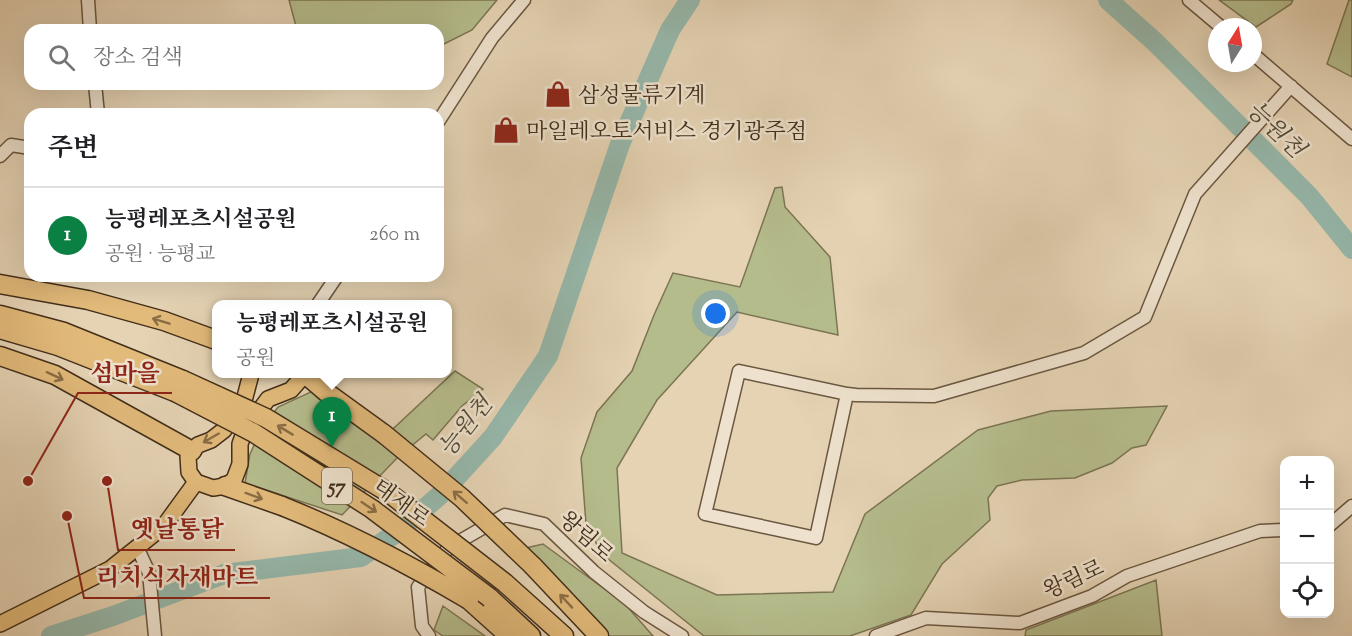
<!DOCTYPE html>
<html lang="ko">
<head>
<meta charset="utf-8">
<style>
	:root { --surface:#fff; --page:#f2f2f2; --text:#202124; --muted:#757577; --line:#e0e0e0; --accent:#0b8043 }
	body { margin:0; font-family:"Sorts Mill Goudy","Noto Serif KR",serif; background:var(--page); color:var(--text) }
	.controls { position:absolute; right:18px; bottom:18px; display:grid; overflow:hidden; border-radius:12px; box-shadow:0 6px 24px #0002 }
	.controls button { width:54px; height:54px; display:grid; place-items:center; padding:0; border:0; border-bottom:2px solid var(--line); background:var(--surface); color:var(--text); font:30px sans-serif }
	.compass { position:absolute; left:1208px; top:18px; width:54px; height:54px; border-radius:50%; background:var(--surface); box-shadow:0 6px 24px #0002; rotate:11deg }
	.you { position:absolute; left:716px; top:314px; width:21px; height:21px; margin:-15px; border:4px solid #fff; border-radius:50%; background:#1a73e8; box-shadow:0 0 0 9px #1a73e833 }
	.badge { display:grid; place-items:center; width:39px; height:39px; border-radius:50%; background:var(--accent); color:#fff; font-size:20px; font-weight:700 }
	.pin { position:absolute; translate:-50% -50px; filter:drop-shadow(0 2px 3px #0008) }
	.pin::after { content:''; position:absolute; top:32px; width:21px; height:18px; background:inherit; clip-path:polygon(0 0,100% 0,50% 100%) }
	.popup { position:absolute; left:212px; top:300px; width:240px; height:78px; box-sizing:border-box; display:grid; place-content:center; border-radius:12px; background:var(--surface); filter:drop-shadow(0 2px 4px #0005); font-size:20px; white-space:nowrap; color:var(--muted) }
	.popup b { font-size:22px; color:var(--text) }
	.popup::after { content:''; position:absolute; left:50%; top:100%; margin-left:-12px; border:12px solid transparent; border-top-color:var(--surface) }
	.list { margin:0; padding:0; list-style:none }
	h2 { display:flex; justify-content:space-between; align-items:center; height:78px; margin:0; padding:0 24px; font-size:26px }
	h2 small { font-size:20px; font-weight:400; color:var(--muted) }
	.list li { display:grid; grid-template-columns:39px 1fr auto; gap:18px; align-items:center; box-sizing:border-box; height:96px; padding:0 24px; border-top:2px solid var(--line) }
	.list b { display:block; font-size:22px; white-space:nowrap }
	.list p { margin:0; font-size:20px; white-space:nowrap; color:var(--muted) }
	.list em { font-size:20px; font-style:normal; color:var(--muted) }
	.icon { flex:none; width:33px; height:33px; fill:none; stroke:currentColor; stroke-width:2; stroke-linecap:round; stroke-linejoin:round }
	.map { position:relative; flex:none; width:1352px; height:636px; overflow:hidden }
	.search { position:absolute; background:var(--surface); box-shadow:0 6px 24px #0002; left:24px; top:24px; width:420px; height:66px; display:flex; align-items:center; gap:15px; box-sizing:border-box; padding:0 21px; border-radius:18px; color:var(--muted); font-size:22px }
	.panel { position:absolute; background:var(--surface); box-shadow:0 6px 24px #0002; left:24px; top:108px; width:420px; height:174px; border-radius:18px }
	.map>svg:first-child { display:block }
	.green { fill:#b5bc8c; stroke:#7c7553; stroke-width:1.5 }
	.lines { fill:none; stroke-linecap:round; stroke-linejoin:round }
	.river { stroke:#96b8ab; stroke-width:20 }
	.minor-casing { stroke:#6b5740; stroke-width:15 }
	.major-casing { stroke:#422e1a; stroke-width:18 }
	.highway-casing { stroke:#422e1a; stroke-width:21 }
	.minor { stroke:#eee2ce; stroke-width:12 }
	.major { stroke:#e2ba7a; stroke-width:15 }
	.highway { stroke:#e2ba7a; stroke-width:18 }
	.highway-bridge-casing { stroke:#422e1a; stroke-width:21; stroke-linecap:butt }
	.highway-bridge { stroke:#e2ba7a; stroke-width:18 }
	.oneway { stroke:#8a6d45 }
	.labels { text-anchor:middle; stroke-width:5; stroke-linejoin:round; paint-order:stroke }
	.shield { fill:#eee2ce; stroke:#766450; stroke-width:1.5 }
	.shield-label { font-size:21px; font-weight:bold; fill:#422e1a }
	.poi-label { font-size:22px; fill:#422e1a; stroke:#eee2ce; text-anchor:start }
	.street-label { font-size:22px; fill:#422e1a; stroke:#eee2ce }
	.water-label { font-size:24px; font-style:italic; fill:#534a37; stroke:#eee2ce }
	.leader { fill:none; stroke:#8f2418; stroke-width:2 }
	.callout-dot { fill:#8f2418; stroke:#eee2ce; stroke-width:2 }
	.callout-label { font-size:24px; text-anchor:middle; font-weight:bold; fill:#8f2418; stroke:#eee2ce; stroke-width:5; stroke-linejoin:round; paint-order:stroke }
</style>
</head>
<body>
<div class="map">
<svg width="1352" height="636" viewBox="0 0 1352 636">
	<rect width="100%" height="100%" fill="#e5d3b4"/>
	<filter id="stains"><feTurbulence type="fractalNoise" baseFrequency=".00333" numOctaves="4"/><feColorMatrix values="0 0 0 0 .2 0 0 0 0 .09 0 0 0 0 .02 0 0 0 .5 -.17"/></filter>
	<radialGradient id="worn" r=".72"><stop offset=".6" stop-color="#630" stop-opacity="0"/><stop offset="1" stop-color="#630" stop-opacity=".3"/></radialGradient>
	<path class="green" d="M289,0H497L472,30L438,47V30H297Z
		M1219,0H1293L1291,4L1256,27Z
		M1349,0H1352V77L1327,64Z
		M782,187L785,207L830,257L838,335L737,312L657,400L617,468L622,553L717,595L833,592L865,514L978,430L1051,411L1167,406L1146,445L1132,448L1112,463L1075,478L1022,480L997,486L988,498L990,520L942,564L911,615L850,636H704L602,554L586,524L581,458L597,412L632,371L654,315L673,273L740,287L775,188Z
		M455,371L483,389L462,406L433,440L426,434L398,457L342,515L245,483L250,454L262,428L278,407L315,390L381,440Z
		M543,544L625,604L653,636H604L526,548Z
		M1156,580L1162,636H1025L1026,630Z
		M443,606L485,636H443L434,630Z"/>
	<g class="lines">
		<path class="river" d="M1108,0L1155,42L1309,196L1352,249
			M51,636L113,616L224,574L361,557L396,533L440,495L493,437L548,356L620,144L670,30L690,0"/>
		<defs>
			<path id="minor" d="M88,0L90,30
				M1189,0L1221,27
				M1253,54L1352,139
				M95,84L98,114
				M438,122L492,38L524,0
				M0,156L11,145L30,148
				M318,304L337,276
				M847,394L816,538L705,514L739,371L847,394L856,395L934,396L1084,353L1145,317L1195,194L1291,86
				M1330,525L1352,506
				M137,547L149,573L155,636
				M429,636L422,626L418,587L448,548L505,515L544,524L594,572L644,612L682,636
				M876,636L926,618L1020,623L1092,596L1127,576L1260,531L1284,530"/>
			<path id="major" d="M251,374L245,397L224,430L211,440L198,445L188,456L189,472L196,482L213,488L225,486L234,480L240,464V444L245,430L268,399L291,390L305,374
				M0,624L110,569L164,526L196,482"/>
			<path id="highway" d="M0,284L88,300L164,321L216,340
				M0,315L64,332L183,380
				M0,329L58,346L175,392
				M0,356L55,375L192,451
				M305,374L326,392L384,434
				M225,486L282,506
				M533,566L599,636
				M505,583L564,636
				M490,598L531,636
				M469,600L509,636"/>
		</defs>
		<use href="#minor" class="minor-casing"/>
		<use href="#major" class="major-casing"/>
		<use href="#highway" class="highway-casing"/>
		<use href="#minor" class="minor"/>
		<use href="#major" class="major"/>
		<use href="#highway" class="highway"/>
		<defs>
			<path id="highway-bridge" d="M183,380L266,418L389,493L505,583
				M175,392L254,433L372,509L490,598
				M384,434L462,498L533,566
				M282,506C347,532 408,564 469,600"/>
		</defs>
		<use href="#highway-bridge" class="highway-bridge-casing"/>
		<use href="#highway-bridge" class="highway-bridge"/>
	</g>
	<defs><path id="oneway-shaft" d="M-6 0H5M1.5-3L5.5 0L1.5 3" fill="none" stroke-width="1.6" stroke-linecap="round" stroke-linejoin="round" transform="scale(1.5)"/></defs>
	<g class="oneway">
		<use href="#oneway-shaft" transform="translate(161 321) rotate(-163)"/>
		<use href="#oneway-shaft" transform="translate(55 376) rotate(25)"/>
		<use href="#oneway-shaft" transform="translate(285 430) rotate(-149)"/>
		<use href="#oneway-shaft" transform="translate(211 438) rotate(150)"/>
		<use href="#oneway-shaft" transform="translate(254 496) rotate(20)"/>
		<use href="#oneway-shaft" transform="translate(460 497) rotate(-139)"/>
		<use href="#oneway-shaft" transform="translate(369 507) rotate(34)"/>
		<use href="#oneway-shaft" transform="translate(566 601) rotate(-133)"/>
	</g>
	<defs>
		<symbol id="shop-bare" viewBox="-9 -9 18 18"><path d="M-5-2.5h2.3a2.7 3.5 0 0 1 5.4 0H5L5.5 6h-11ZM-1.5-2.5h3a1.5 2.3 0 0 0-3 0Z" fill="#8f2418" stroke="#eee2ce" stroke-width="2.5" paint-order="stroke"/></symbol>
	</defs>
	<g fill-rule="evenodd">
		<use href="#shop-bare" x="539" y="75" width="38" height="38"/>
		<use href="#shop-bare" x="487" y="111" width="38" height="38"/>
	</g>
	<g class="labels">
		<rect class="shield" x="322" y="468" width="30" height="36" rx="4.5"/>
		<g class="shield-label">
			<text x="337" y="493">57</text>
		</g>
		<g class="poi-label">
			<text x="578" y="102">삼성물류기계</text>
			<text x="526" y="138">마일레오토서비스 경기광주점</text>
		</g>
		<g class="street-label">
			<text transform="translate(402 502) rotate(36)" y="8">태재로</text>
			<text transform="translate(587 536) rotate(42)" y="8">왕림로</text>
			<text transform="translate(1073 578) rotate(-24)" y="8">왕림로</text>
		</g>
		<g class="water-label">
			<text transform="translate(1276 129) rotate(44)" y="8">능원천</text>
			<text transform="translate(465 426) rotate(-51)" y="8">능원천</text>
		</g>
	</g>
	<path class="leader" d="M28 481L78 393H172M107 481L118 550H235M67 516L84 598H270"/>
	<g class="callout-dot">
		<circle cx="28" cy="481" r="6"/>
		<circle cx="107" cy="481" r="6"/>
		<circle cx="67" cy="516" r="6"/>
	</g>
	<g class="callout-label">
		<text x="125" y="381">섬마을</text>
		<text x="177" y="537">옛날통닭</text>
		<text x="177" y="585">리치식자재마트</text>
	</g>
	<rect width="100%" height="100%" filter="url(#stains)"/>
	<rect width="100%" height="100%" fill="url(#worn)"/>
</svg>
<div class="controls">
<button>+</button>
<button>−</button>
<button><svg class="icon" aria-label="locate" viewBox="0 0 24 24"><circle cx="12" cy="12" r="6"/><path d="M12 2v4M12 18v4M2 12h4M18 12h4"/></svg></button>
</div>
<svg class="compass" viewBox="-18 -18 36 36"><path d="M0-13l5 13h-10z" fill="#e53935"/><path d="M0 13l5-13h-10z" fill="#757577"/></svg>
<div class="you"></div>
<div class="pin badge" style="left:332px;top:447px">1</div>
<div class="popup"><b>능평레포츠시설공원</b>공원</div>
<div class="search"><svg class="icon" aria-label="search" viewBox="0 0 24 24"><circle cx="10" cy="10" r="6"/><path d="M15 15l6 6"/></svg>장소 검색</div>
<section class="panel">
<h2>주변<small></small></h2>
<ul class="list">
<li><span class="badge">1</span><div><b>능평레포츠시설공원</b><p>공원 · 능평교</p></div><em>260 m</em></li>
</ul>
</section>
</div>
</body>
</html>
